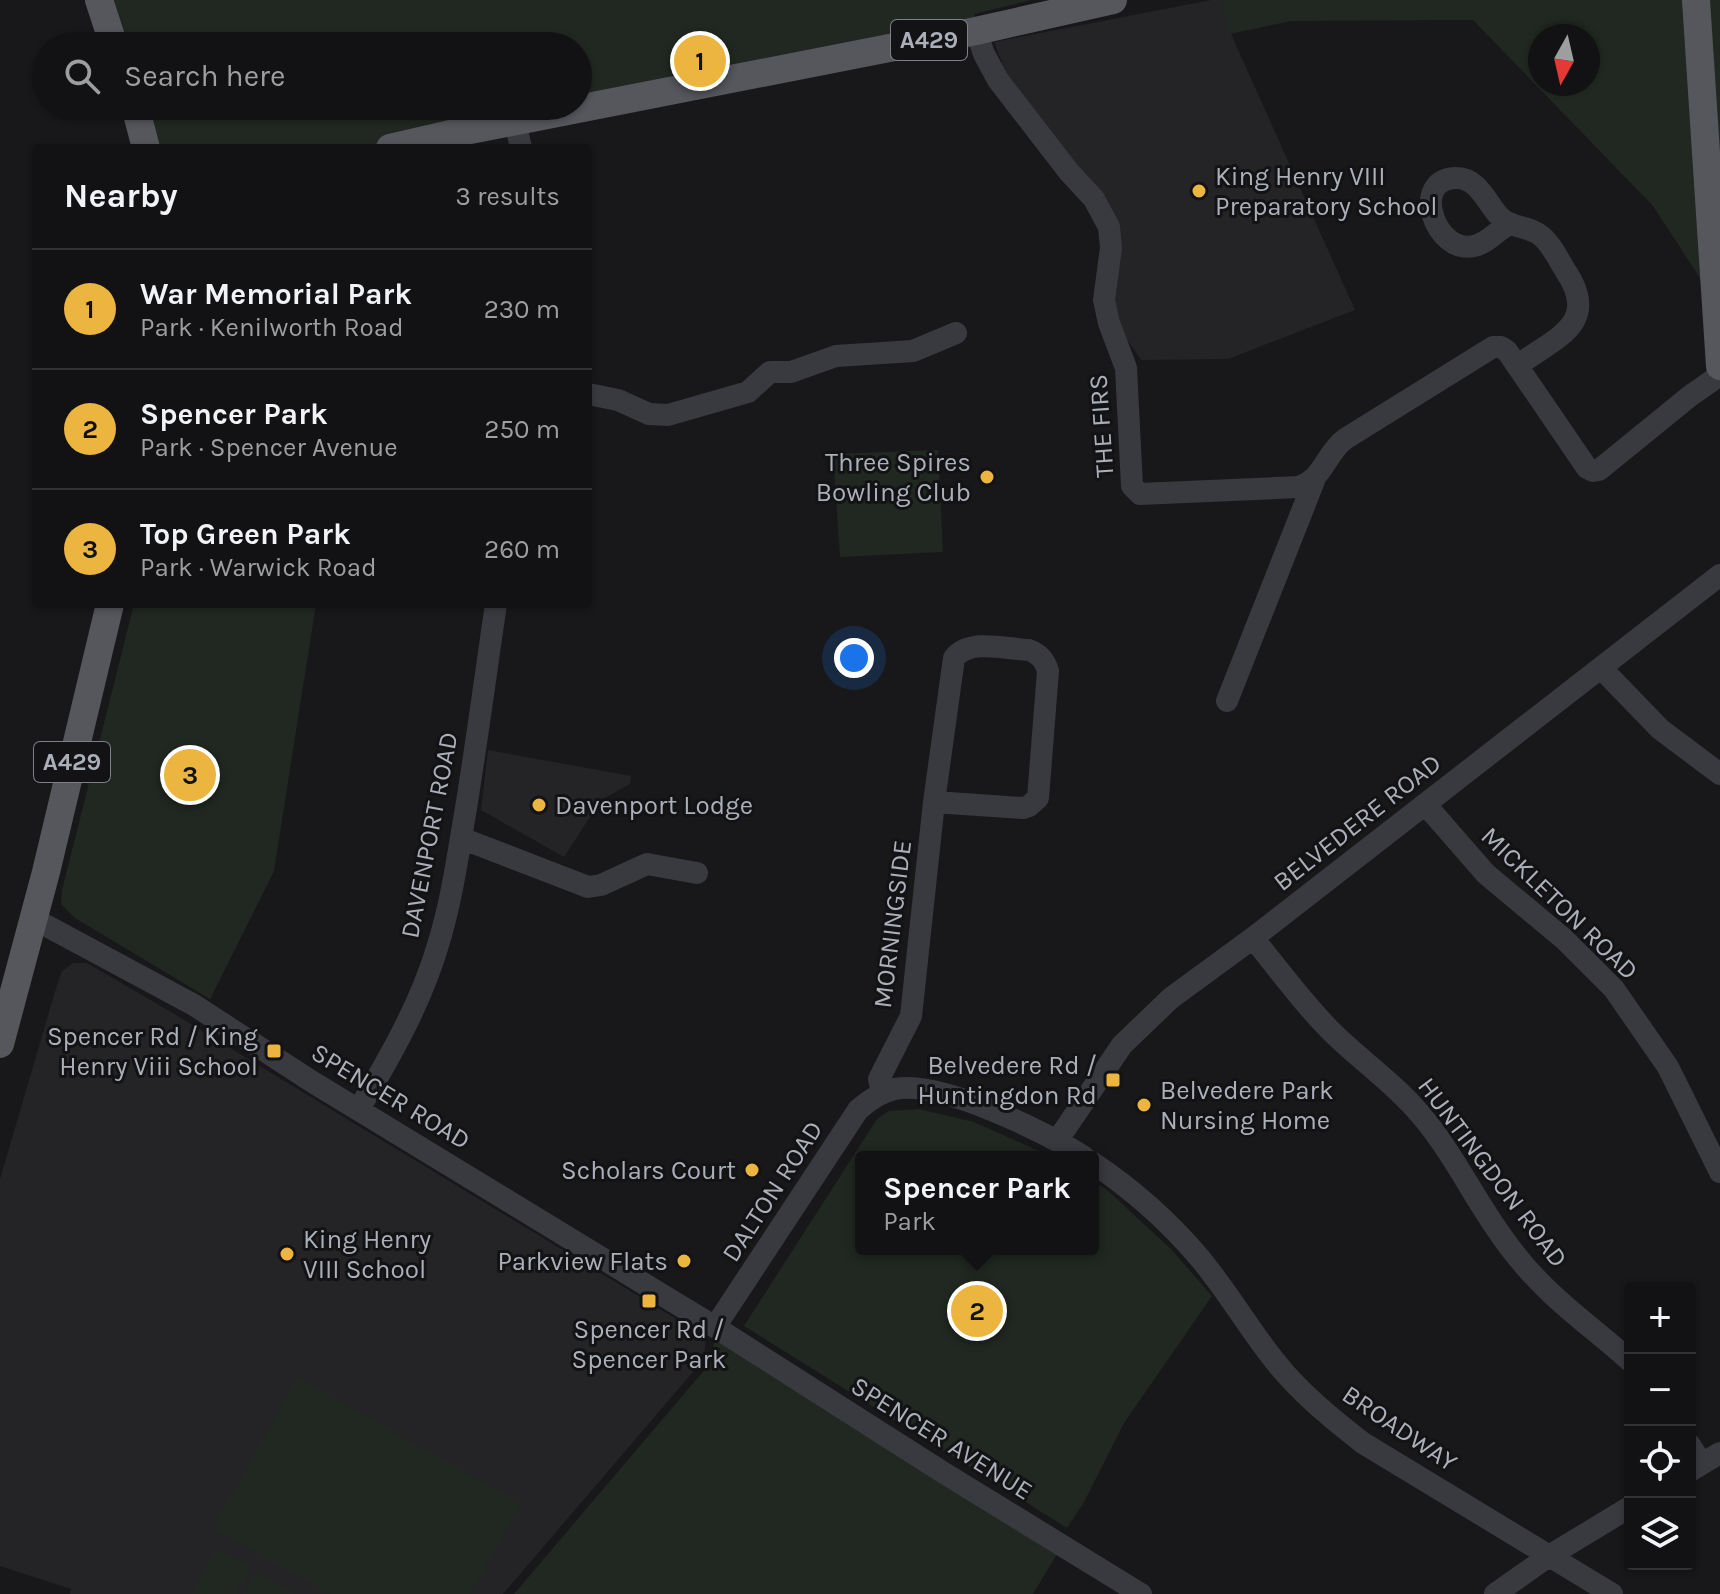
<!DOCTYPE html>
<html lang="en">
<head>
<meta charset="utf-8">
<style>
	:root { --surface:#121214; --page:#1f2022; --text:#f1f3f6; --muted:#9c9ea0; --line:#313234; --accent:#ebb53f }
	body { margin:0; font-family:Karla,sans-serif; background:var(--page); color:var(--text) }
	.controls { position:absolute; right:24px; bottom:24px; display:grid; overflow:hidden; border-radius:8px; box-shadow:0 2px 6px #0004 }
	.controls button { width:72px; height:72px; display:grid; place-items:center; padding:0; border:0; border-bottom:2px solid var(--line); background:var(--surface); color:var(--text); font:40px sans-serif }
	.compass { position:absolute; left:1528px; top:24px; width:72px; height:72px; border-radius:50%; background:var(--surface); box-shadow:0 2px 6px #0004; rotate:188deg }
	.you { position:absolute; left:854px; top:658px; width:28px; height:28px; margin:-20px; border:6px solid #fff; border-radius:50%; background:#1a73e8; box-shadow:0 0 0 12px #1a73e833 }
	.badge { display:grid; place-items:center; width:52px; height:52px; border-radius:50%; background:var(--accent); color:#111; font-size:26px; font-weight:700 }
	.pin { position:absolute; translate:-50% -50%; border:4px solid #fff; box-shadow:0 2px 8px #0006 }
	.popup { position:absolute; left:855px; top:1151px; width:244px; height:104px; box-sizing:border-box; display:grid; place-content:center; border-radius:8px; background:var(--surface); filter:drop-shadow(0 2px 6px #0005); font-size:26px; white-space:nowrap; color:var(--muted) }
	.popup b { font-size:30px; color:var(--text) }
	.popup::after { content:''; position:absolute; left:50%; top:100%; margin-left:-16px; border:16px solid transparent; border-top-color:var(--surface) }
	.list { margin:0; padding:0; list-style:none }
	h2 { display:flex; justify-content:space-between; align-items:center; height:104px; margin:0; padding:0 32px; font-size:34px }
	h2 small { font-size:26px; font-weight:400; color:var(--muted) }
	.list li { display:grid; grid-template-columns:52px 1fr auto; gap:24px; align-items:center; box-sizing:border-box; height:120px; padding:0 32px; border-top:2px solid var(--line) }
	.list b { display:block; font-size:30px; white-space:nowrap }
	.list p { margin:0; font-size:26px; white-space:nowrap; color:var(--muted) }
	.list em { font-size:26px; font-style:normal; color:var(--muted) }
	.icon { flex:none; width:44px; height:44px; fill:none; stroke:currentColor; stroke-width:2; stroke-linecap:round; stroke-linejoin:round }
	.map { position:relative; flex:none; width:1720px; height:1594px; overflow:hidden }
	.search { position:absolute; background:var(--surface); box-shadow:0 2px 6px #0004; left:32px; top:32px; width:560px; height:88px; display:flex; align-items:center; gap:20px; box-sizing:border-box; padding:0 28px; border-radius:44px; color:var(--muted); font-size:30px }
	.panel { position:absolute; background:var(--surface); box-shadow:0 2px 6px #0004; left:32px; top:144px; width:560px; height:464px; border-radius:8px }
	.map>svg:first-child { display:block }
	.built { fill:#242427 }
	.green { fill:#202821; fill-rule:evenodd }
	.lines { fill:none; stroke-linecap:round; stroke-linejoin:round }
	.minor { stroke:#393a3f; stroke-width:22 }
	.major { stroke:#55575d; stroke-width:28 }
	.poi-dot { fill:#ebb53f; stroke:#131315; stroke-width:3 }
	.labels { text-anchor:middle; stroke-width:6; stroke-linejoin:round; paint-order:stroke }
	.shield { fill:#131315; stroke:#7d8088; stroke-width:2 }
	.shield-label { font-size:24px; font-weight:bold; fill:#aaafb9 }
	.poi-label { font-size:26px; fill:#aaafb9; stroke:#131315; text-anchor:end }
	.street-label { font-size:26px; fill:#aaafb9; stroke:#131315 }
</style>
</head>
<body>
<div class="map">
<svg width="1720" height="1594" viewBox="0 0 1720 1594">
	<rect width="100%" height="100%" fill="#18181a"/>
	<path class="built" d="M1211,0H1221L1231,34L1355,310L1228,359L1141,360L1121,331L1113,293L1117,256L1011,86L994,42Z
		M488,750L631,776L630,784L601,800L564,857L481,810Z
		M73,963H87L171,1012L706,1337L704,1359L503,1594H70L71,1589L0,1566V1179L57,985L62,971Z"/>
	<path class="green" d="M99,0H1032L974,14L976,31L390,148H146L135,106H578V46H114Z
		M1221,0H1720V300L1715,307L1698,275L1653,206L1473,20L1291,21L1230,34ZM1540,36H1588V84H1540Z
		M938,450L943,552L840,557L833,454Z
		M134,604H316L274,871L210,999L75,918L61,904L62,890Z
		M919,1109L974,1122L1052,1157H861V1249H1093V1181L1106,1189L1172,1250L1212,1296L1124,1423L1084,1502L1067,1528L744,1326L877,1119L889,1111Z
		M715,1327L1062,1546L1033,1594H514L712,1361Z
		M298,1378L521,1504L470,1594H330L213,1528Z
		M217,1548L251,1568L236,1594H191Z
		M257,1572L291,1592L290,1594H245Z"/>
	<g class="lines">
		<path class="minor" d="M976,31L984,54L998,80L1069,172L1094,199L1109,227L1111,248L1104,300L1109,323L1126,368L1132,486L1140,494L1298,487C1324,479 1325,454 1345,439L1493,347H1501L1507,351L1587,468L1593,471L1599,470L1690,396L1720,375
			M515,121L521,148
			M1511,224C1497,229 1489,243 1474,246C1435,255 1409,178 1457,178C1479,178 1488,206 1501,218C1512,228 1528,226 1540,235C1551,243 1558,259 1565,270C1601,323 1557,337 1518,365
			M588,394L618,400L649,414L668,415L748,392L770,372H791L836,356L913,351L956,333
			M1602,669L1660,729L1720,774
			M1227,701L1314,481
			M1425,804L1486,874L1564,939L1614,989L1668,1067L1720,1172
			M461,838L588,887L601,885L647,864L697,873
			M34,919L194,1005L311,1081L715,1327L944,1473L1141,1594
			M1253,938C1280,971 1305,1006 1335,1035C1363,1062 1395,1084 1420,1114C1457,1157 1479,1210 1515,1254C1550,1299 1589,1324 1630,1361
			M882,1093L879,1079L911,1016L934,802L954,658C970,638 1006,649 1029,650C1040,654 1045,660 1048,671L1038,798L1029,806L1023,808L934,802
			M359,1109C390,1057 421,1003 438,945C452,900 458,854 466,808C477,740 486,672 496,604
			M1057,1141L1122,1045L1171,998L1253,938L1720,575
			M1093,1163C1132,1189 1168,1221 1198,1256C1226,1289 1247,1326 1274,1360C1299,1392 1331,1418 1363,1443L1612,1594
			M715,1327L858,1110C869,1100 881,1092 895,1089C940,1080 1046,1132 1084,1157
			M1690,1445L1702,1464
			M1690,1471L1720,1453
			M1495,1594L1549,1556L1630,1507"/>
		<path class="major" d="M99,0L114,46
			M1696,0L1720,366
			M135,106L146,148
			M390,148L455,133L976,31L1113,0
			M0,1044L46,872L110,604"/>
	</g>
	<g class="poi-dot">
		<circle cx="1199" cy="191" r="8"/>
		<circle cx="987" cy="477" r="8"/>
		<circle cx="539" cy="805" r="8"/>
		<rect x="266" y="1043" width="16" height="16" rx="4"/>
		<rect x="1105" y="1072" width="16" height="16" rx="4"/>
		<circle cx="1144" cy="1105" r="8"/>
		<circle cx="752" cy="1170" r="8"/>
		<circle cx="287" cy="1254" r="8"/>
		<circle cx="684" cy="1261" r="8"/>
		<rect x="641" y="1293" width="16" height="16" rx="4"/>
	</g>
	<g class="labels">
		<g class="shield">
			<rect x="891" y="20" width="76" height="40" rx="6"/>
			<rect x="34" y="742" width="76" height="40" rx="6"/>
		</g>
		<g class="shield-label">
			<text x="929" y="48">A429</text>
			<text x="72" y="770">A429</text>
		</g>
		<g class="poi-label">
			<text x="1215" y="185" text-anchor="start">King Henry VIII<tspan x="1215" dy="30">Preparatory School</tspan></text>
			<text x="971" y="471">Three Spires<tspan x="971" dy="30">Bowling Club</tspan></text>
			<text x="555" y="814" text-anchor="start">Davenport Lodge</text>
			<text x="258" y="1045">Spencer Rd / King<tspan x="258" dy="30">Henry Viii School</tspan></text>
			<text x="1097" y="1074">Belvedere Rd /<tspan x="1097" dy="30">Huntingdon Rd</tspan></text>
			<text x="1160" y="1099" text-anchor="start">Belvedere Park<tspan x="1160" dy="30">Nursing Home</tspan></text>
			<text x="736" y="1179">Scholars Court</text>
			<text x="303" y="1248" text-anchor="start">King Henry<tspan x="303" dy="30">VIII School</tspan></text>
			<text x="668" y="1270">Parkview Flats</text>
			<text x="649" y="1338" text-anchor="middle">Spencer Rd /<tspan x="649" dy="30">Spencer Park</tspan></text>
		</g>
		<g class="street-label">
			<text transform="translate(1101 426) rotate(-94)" y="9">THE FIRS</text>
			<text transform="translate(1357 822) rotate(-38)" y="9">BELVEDERE ROAD</text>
			<text transform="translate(429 835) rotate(-79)" y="9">DAVENPORT ROAD</text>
			<text transform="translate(1560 903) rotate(44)" y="9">MICKLETON ROAD</text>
			<text transform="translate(892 924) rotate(-83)" y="9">MORNINGSIDE</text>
			<text transform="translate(391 1096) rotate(31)" y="9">SPENCER ROAD</text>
			<text transform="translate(1493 1172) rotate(53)" y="9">HUNTINGDON ROAD</text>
			<text transform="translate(772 1191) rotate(-57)" y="9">DALTON ROAD</text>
			<text transform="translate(1400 1428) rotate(34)" y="9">BROADWAY</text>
			<text transform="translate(942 1438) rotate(32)" y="9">SPENCER AVENUE</text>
		</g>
	</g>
</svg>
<div class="controls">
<button>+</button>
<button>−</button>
<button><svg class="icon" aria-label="locate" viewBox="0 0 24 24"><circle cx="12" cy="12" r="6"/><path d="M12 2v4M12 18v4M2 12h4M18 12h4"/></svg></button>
<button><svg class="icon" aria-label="layers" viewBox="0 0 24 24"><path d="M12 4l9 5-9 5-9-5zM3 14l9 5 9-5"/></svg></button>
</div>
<svg class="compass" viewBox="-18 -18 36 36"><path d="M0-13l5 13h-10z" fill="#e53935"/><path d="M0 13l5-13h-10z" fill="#9c9ea0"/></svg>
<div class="you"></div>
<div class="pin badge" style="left:700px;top:61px">1</div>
<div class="pin badge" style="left:977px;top:1311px">2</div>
<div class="popup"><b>Spencer Park</b>Park</div>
<div class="pin badge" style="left:190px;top:775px">3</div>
<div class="search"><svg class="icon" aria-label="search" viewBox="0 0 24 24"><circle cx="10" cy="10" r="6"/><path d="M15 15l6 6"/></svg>Search here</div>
<section class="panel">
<h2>Nearby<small>3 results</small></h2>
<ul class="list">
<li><span class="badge">1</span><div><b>War Memorial Park</b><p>Park · Kenilworth Road</p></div><em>230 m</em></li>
<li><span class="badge">2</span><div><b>Spencer Park</b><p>Park · Spencer Avenue</p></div><em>250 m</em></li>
<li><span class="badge">3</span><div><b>Top Green Park</b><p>Park · Warwick Road</p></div><em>260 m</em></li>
</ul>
</section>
</div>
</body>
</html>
